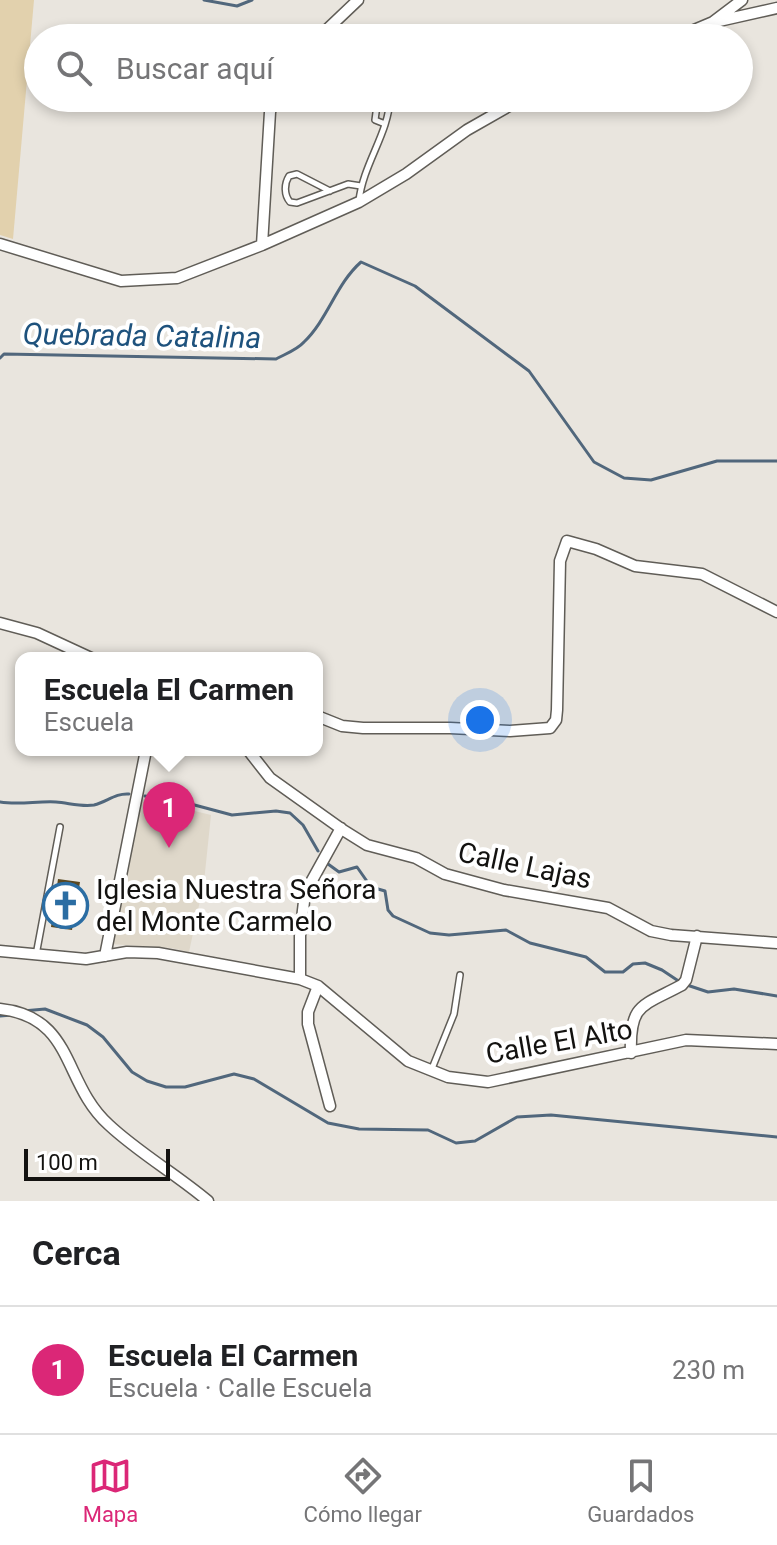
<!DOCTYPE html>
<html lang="es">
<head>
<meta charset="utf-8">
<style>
	:root { --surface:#fff; --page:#f6f6f6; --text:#202124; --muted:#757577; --line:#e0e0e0; --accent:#db2777 }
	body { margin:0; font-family:Roboto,sans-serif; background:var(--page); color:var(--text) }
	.scale { position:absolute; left:24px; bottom:20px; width:146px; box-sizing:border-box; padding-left:8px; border:4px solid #131210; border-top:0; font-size:22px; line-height:28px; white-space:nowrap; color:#131210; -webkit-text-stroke:6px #fff; paint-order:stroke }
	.you { position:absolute; left:480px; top:720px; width:28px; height:28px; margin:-20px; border:6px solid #fff; border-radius:50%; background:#1a73e8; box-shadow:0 0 0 12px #1a73e833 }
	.badge { display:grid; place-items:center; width:52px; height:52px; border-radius:50%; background:var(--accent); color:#fff; font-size:26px; font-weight:700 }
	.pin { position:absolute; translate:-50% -66px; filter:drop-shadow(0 2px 4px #0008) }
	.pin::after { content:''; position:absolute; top:42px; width:28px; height:24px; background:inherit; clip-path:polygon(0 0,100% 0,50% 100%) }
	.popup { position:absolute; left:15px; top:652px; width:308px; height:104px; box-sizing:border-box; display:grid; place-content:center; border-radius:16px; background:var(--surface); filter:drop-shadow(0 2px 6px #0005); font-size:26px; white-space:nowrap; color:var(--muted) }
	.popup b { font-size:30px; color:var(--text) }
	.popup::after { content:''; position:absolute; left:50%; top:100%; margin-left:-16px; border:16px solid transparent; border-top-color:var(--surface) }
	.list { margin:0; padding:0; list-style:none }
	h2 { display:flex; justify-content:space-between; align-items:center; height:104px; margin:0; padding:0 32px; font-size:34px }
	h2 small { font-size:26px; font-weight:400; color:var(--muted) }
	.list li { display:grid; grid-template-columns:52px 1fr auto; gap:24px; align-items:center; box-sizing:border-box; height:128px; padding:0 32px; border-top:2px solid var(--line) }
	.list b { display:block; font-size:30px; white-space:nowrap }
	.list p { margin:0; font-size:26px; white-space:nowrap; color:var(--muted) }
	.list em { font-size:26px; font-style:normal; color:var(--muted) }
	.icon { flex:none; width:44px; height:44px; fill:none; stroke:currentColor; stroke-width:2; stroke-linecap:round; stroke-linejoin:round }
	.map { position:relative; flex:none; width:777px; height:1201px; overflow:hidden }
	.search { position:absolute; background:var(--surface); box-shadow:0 4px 12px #0003; left:24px; right:24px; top:24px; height:88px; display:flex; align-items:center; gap:20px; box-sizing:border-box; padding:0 28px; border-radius:44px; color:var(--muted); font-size:30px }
	.sheet { height:232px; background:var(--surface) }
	nav { display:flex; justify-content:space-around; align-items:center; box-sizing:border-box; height:112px; border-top:2px solid var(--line); background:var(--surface); font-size:22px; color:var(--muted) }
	nav a { display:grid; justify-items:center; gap:4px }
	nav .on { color:var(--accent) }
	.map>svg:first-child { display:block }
	.built { fill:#dfd8ca }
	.green { fill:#e2d1ad }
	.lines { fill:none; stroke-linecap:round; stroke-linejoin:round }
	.stream { stroke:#51677c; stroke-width:3 }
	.building { fill:#5a4821 }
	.service-casing { stroke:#605d57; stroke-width:8 }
	.minor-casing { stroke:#605d57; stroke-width:13 }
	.service { stroke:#fff; stroke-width:5 }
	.minor { stroke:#fff; stroke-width:10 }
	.labels { text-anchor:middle; stroke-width:8; stroke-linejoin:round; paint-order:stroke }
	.street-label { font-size:28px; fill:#131210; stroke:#fff }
	.poi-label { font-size:28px; fill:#131210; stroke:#fff; text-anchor:start }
	.water-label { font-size:30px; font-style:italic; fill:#1e527d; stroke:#fff }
</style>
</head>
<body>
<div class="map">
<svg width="777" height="1201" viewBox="0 0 777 1201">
	<rect width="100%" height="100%" fill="#e9e5de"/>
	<path class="built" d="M141,798L211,815L204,882L189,952L171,948L110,944Z"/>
	<path class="green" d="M0,0H34L13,239L0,235Z"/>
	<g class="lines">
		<path class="stream" d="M204,0L237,6L252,0
			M0,358L4,354L276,359C285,354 297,350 304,342C328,319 336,284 361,262L415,286L529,371L594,462L624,478L651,480L717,461H777
			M145,796L187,803L232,815L276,811L290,813L303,825L318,851
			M0,802C19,805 37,801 56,802C69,803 81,807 94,805C107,802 115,793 129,794
			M328,864L339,872L357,867L371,887L385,891L388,910L393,916L430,933L449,935L506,930L530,943L586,957L605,972H623L633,964L645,963L662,970L680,982
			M687,985L708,992L734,989L777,996
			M23,1011L45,1009L87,1025L103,1037L132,1072L147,1081L166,1087H185L234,1074L254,1079L328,1123L359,1129L428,1130L456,1143L475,1141L517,1117L551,1115L777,1137
			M0,1016L12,1015"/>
	</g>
	<path class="building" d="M58,879L80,882L72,930L51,927Z"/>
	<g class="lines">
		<defs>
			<path id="service" d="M378,98L375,120L385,124
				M330,191L297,174L289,176C284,184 284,195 290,202L297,203L348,184L361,186
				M359,201C363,164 389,133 390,98
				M36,955L60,827
				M431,1071L454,1014L460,975"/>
			<path id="minor" d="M719,21L777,8
				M318,38L358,0
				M675,38L713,22L742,0
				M0,244L121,281L177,278L262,245L359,202L406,174L467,130L523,98
				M262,245L270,112L274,98
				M0,623L37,633L91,658
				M317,716L342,726L363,728H450L510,731L550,728L556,720L557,710L560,561L567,541L596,549L635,566L702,574L777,612
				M248,750L270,778L343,830L367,845L416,858L445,874L504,890L608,908L651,931L671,935L777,943
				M0,951L86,959L127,952L158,953L300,979L318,986L408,1061L448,1077L488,1082L686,1040L777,1044
				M105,956L146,750
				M300,979V936L305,893L341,828
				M318,986L308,1012V1024L330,1106
				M0,1009C75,1017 62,1083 109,1125C139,1153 176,1174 208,1201
				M631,1053C629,1003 643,1006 682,985L686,980L697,936"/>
		</defs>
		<use href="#service" class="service-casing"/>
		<use href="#minor" class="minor-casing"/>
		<use href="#service" class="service"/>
		<use href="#minor" class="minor"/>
	</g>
	<defs>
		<symbol id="church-ring" viewBox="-11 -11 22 22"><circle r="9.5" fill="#fff" stroke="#2b6da3" stroke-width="1.5"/><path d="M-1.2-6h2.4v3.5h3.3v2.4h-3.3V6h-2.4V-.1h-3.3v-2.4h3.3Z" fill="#2b6da3"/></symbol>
	</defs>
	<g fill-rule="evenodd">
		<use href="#church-ring" x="40" y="880" width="51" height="51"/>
	</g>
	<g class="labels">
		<g class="street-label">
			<text transform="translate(525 865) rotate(12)" y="10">Calle Lajas</text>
			<text transform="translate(559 1041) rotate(-10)" y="10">Calle El Alto</text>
		</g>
		<g class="poi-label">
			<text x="96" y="899">Iglesia Nuestra Señora<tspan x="96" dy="32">del Monte Carmelo</tspan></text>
		</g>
		<g class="water-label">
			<text transform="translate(142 336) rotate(1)" y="10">Quebrada Catalina</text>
		</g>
	</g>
</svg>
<div class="scale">100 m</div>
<div class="you"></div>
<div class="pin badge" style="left:169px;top:848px">1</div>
<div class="popup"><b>Escuela El Carmen</b>Escuela</div>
<div class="search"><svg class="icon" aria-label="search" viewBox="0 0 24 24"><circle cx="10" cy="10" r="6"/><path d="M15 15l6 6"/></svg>Buscar aquí</div>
</div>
<section class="sheet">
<h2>Cerca<small></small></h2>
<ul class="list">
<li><span class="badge">1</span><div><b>Escuela El Carmen</b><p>Escuela · Calle Escuela</p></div><em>230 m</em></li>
</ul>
</section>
<nav>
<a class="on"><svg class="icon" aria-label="map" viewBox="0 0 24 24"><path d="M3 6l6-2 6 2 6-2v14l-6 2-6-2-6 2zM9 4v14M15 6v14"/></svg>Mapa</a>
<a><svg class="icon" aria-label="directions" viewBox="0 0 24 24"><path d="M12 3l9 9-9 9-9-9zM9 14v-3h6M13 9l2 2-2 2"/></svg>Cómo llegar</a>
<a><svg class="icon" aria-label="saved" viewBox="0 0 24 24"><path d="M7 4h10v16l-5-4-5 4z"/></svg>Guardados</a>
</nav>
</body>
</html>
